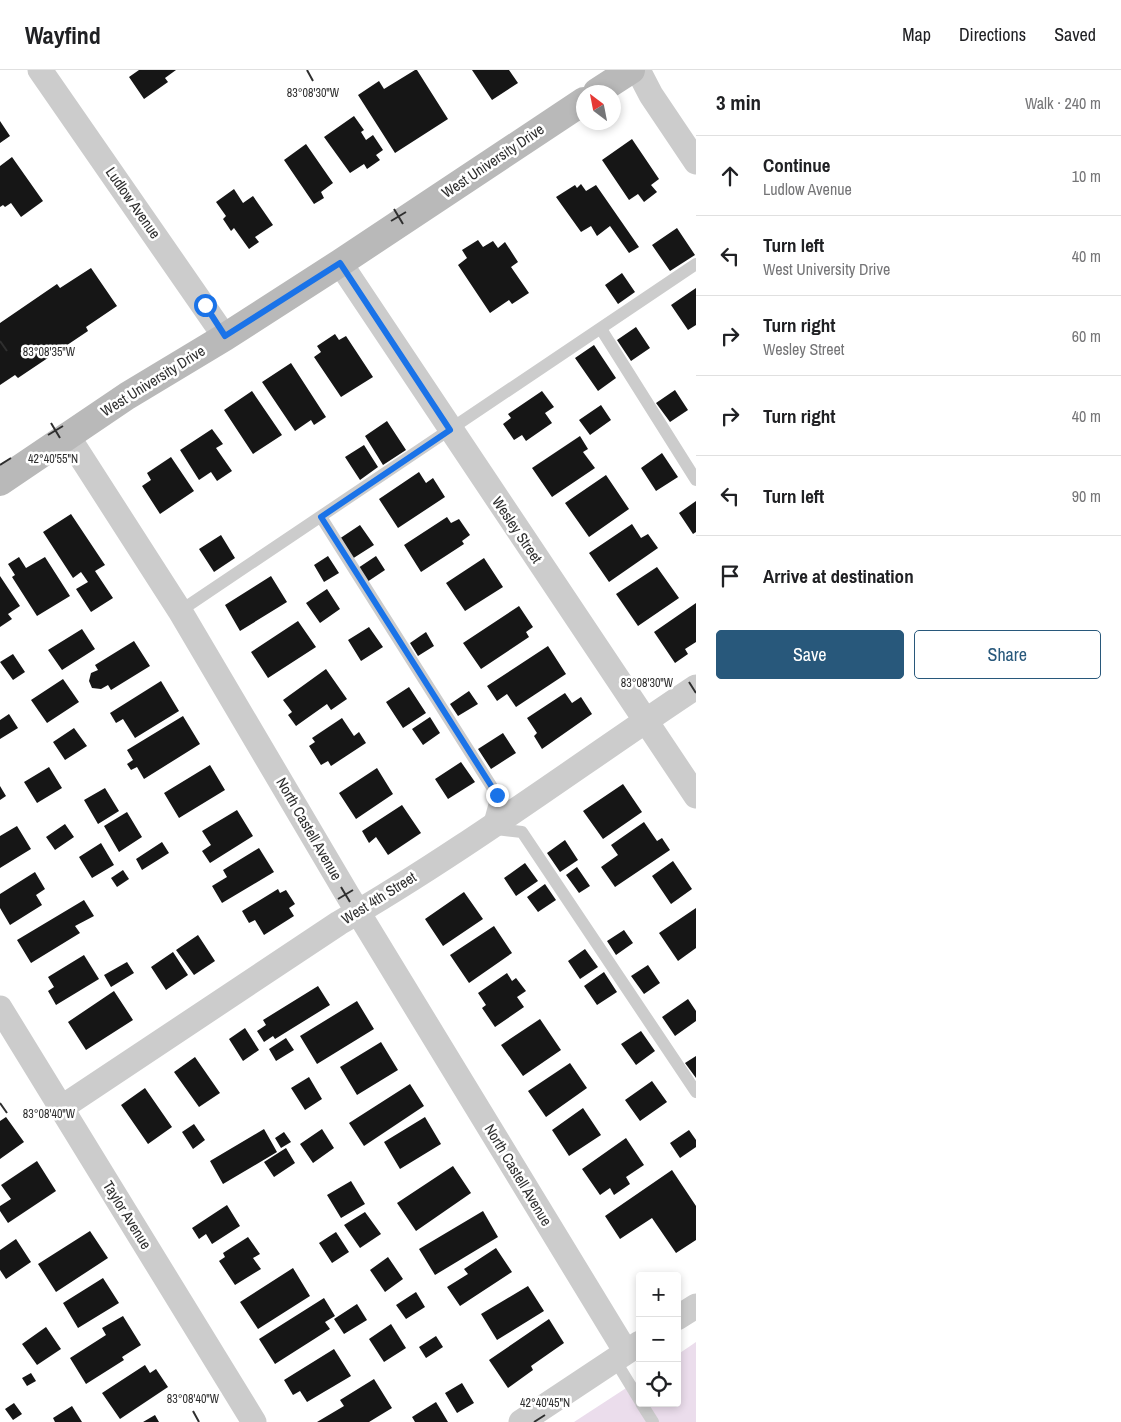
<!DOCTYPE html>
<html lang="en">
<head>
<meta charset="utf-8">
<style>
	:root { --surface:#fff; --page:#f2f2f2; --text:#202124; --muted:#757577; --line:#e0e0e0; --accent:#28587b }
	body { margin:0; font-family:"Archivo Narrow",sans-serif; background:var(--page); color:var(--text) }
	.controls { position:absolute; right:15px; bottom:15px; display:grid; overflow:hidden; border-radius:5px; box-shadow:0 2px 8px #0003 }
	.controls button { width:45px; height:45px; display:grid; place-items:center; padding:0; border:0; border-bottom:1px solid var(--line); background:var(--surface); color:var(--text); font:25px sans-serif }
	.compass { position:absolute; left:576px; top:15px; width:45px; height:45px; border-radius:50%; background:var(--surface); box-shadow:0 2px 8px #0003; rotate:328deg }
	.stop { position:absolute; width:15px; height:15px; margin:-11px; border:4px solid #1a73e8; border-radius:50%; background:#fff }
	.stop.end { background:#1a73e8; border-color:#fff; box-shadow:0 1px 5px #0008 }
	.list { margin:0; padding:0; list-style:none }
	h2 { display:flex; justify-content:space-between; align-items:center; height:65px; margin:0; padding:0 20px; font-size:21px }
	h2 small { font-size:16px; font-weight:400; color:var(--muted) }
	.list li { display:grid; grid-template-columns:32px 1fr auto; gap:15px; align-items:center; box-sizing:border-box; height:80px; padding:0 20px; border-top:1px solid var(--line) }
	.list b { display:block; font-size:19px; white-space:nowrap }
	.list p { margin:0; font-size:16px; white-space:nowrap; color:var(--muted) }
	.list em { font-size:16px; font-style:normal; color:var(--muted) }
	.actions { display:flex; gap:10px; padding:15px 20px }
	.actions a { flex:1; padding:11px 0; border:1px solid var(--accent); border-radius:5px; text-align:center; font-size:18px; color:var(--accent) }
	.actions .main { background:var(--accent); color:#fff }
	.icon { flex:none; width:28px; height:28px; fill:none; stroke:currentColor; stroke-width:2; stroke-linecap:round; stroke-linejoin:round }
	.map { position:relative; flex:none; width:696px; height:1352px; overflow:hidden }
	header { display:flex; align-items:center; gap:30px; box-sizing:border-box; height:70px; padding:0 25px; background:var(--surface); border-bottom:1px solid var(--line) }
	header strong { font-size:24px }
	nav { display:flex; gap:28px; margin-inline-start:auto; font-size:18px }
	main { display:flex }
	aside { flex:1; background:var(--surface) }
	.map>svg:first-child { display:block }
	.green { fill:#ebddec }
	.building { fill:#161616 }
	.lines { fill:none; stroke-linecap:round; stroke-linejoin:round }
	.service { stroke:#ccc; stroke-width:12 }
	.minor { stroke:#ccc; stroke-width:25 }
	.secondary { stroke:#b9b9b9; stroke-width:28 }
	.route { stroke:#1a73e8; stroke-width:6 }
	.ticks { fill:none; stroke:#2f2f2f; stroke-width:2 }
	.labels { text-anchor:middle; stroke-width:5; stroke-linejoin:round; paint-order:stroke }
	.street-label { font-size:15px; fill:#2f2f2f; stroke:#fff }
	.ticks-label { font-size:12px; text-anchor:middle; fill:#2f2f2f; stroke:#fff; stroke-width:5; stroke-linejoin:round; paint-order:stroke }
</style>
</head>
<body>
<header>
<strong>Wayfind</strong>
<nav><a>Map</a><a>Directions</a><a>Saved</a></nav>
</header>
<main>
<div class="map">
<svg width="696" height="1352" viewBox="0 0 696 1352">
	<rect width="100%" height="100%" fill="#fff"/>
	<path class="green" d="M696,1272V1352H574L640,1309V1333H677V1285Z"/>
	<path class="building" d="M139,0H176L165,8L168,12L144,29L129,7Z
		M415,0H417L448,49L395,83L358,25L379,11L384,19Z
		M472,0H509L518,13L492,30Z
		M354,46L364,60L361,62L366,70L373,65L383,80L376,85L380,90L367,99L364,94L350,103L324,67Z
		M0,51L10,66L0,73Z
		M632,69L659,109L651,115L657,122L644,132L638,124L629,130L602,90Z
		M306,74L333,113L321,122L324,128L314,134L284,90Z
		M12,87L43,131L21,147L11,133L5,137L3,135L0,137V96Z
		M581,114L586,121L596,115L639,177L629,183L610,156L597,166L591,156L581,162L556,127L575,115L577,118Z
		M234,119L243,133L253,126L273,155L255,167L259,172L249,179L234,158L231,161L223,149L226,146L216,132Z
		M677,158L695,185L670,201L652,175Z
		M478,170L483,177L493,171L498,178L505,172L518,192L511,197L529,223L512,234L509,230L490,243L458,195L467,188L462,180Z
		M91,198L117,236L86,257L88,261L18,308L15,305L0,315V253L57,214L60,218Z
		M622,203L635,222L618,234L605,215Z
		M696,218V255L688,260L671,235Z
		M636,257L650,278L631,291L617,270Z
		M335,264L339,270L346,266L373,307L341,327L314,287L321,282L317,276Z
		M594,275L616,308L598,321L575,288Z
		M291,293L326,347L314,355L311,350L295,361L262,312Z
		M675,320L688,340L670,352L656,333Z
		M252,321L282,365L253,384L224,340Z
		M542,321L554,337L545,343L552,353L526,371L522,365L514,370L503,354L511,348L508,344Z
		M601,335L611,350L590,365L579,350Z
		M387,351L406,380L383,395L365,366Z
		M212,359L223,374L216,378L232,401L217,411L211,402L199,410L180,380Z
		M580,366L588,379L583,382L595,398L552,427L532,398Z
		M364,375L378,397L360,410L345,387Z
		M662,383L678,407L656,421L641,398Z
		M171,387L194,421L160,444L142,416L151,410L147,403Z
		M419,402L426,413L433,408L445,427L398,458L379,429Z
		M606,405L629,439L589,467L565,433Z
		M696,431V462L693,464L679,443Z
		M71,444L105,495L95,501L113,528L91,542L76,519L88,512L81,502L73,508L43,462Z
		M447,447L451,453L459,449L470,465L462,471L464,474L421,502L404,475Z
		M632,454L641,468L648,464L658,478L609,512L589,483Z
		M360,455L374,475L352,489L339,469Z
		M221,465L235,488L214,502L199,479Z
		M328,486L339,503L324,512L314,495Z
		M376,486L385,500L367,512L358,498Z
		M19,487L26,498L45,487L70,526L37,546L12,507L15,505L8,494Z
		M484,488L503,517L465,541L446,513Z
		M657,497L679,528L638,556L616,524Z
		M0,506L20,536L8,544L12,549L0,557Z
		M271,506L287,532L240,561L225,535Z
		M327,519L340,539L320,553L306,533Z
		M696,533V572L685,579L688,584L675,593L654,562Z
		M519,536L533,557L526,562L529,567L481,599L463,573Z
		M298,551L316,577L268,608L251,582Z
		M369,557L383,577L361,591L348,570Z
		M82,559L95,579L62,600L48,580Z
		M426,562L434,576L418,586L410,573Z
		M134,571L150,596L111,620L108,615L101,619L92,618L89,611L91,603L98,600L95,595Z
		M548,576L566,604L516,637L507,624L497,631L487,616Z
		M13,584L25,602L13,610L0,592Z
		M326,599L347,629L331,640L327,634L296,656L288,645L292,642L283,630Z
		M63,609L79,632L47,653L31,630Z
		M161,611L179,641L135,668L123,649L116,653L110,643Z
		M409,617L426,643L403,658L386,632Z
		M469,621L478,634L458,646L450,634Z
		M565,623L572,633L581,627L592,644L542,679L534,666L537,663L527,648Z
		M9,644L18,658L0,669V650Z
		M183,646L200,674L144,709L137,697L131,700L127,694L133,690L127,680Z
		M430,647L440,663L423,675L412,659Z
		M342,648L354,666L359,662L366,673L331,696L328,691L321,695L309,676L315,672L312,668Z
		M74,658L87,676L65,690L53,672Z
		M503,663L516,683L491,699L478,679Z
		M461,692L475,712L448,729L435,709Z
		M210,695L225,720L179,748L164,723Z
		M49,697L62,718L37,733L24,712Z
		M377,698L393,724L356,749L339,723Z
		M623,714L642,742L603,769L583,741Z
		M0,716L6,726L0,730Z
		M105,718L119,741L98,754L84,730Z
		M402,735L421,763L388,785L376,767L369,773L362,761Z
		M237,740L253,766L210,793L202,781L211,775L202,761Z
		M127,742L142,767L119,782L104,756Z
		M644,752L657,771L662,768L670,780L615,817L601,797L618,785L611,775Z
		M65,754L74,767L55,780L46,767Z
		M17,756L31,779L0,798V766Z
		M565,770L578,790L560,802L547,783Z
		M162,772L169,783L142,800L136,789Z
		M101,773L114,795L92,808L79,787Z
		M259,778L274,802L222,833L212,816L227,807L223,800Z
		M673,791L692,819L671,834L652,806Z
		M525,793L538,811L516,826L504,808Z
		M577,797L590,816L579,823L566,805Z
		M123,800L129,809L117,817L111,808Z
		M35,802L45,819L36,825L42,835L10,855L0,838V824Z
		M545,814L556,830L538,842L527,827Z
		M278,819L280,823L286,820L295,834L289,838L294,846L264,865L255,850L249,853L242,841Z
		M464,822L483,849L443,876L425,849Z
		M84,830L94,846L75,856L80,863L31,893L17,870Z
		M696,838V878L678,891L659,863Z
		M494,856L512,883L469,913L450,885Z
		M624,860L633,873L616,885L607,871Z
		M198,865L215,891L194,905L176,880Z
		M585,879L598,897L580,909L568,891Z
		M173,882L188,905L166,920L151,897Z
		M84,885L99,909L56,935L48,921L54,917L48,907Z
		M127,892L134,903L111,917L104,905Z
		M648,895L660,913L644,924L631,906Z
		M604,902L617,922L597,935L584,916Z
		M507,903L512,911L516,908L526,921L517,927L524,937L495,957L482,938L486,935L478,923Z
		M318,916L330,935L275,969L273,966L264,972L257,961L266,955L263,950Z
		M114,921L133,950L86,980L68,952Z
		M688,929L696,941V951L675,966L662,947Z
		M357,931L374,959L317,994L300,966Z
		M540,949L561,980L523,1006L501,975Z
		M245,958L259,980L243,991L229,969Z
		M641,961L655,981L636,995L621,974Z
		M286,968L294,980L276,991L269,979Z
		M381,972L398,1000L357,1025L340,997Z
		M696,986V1008L685,993Z
		M195,987L220,1023L199,1037L174,1002Z
		M570,993L587,1018L546,1047L528,1021Z
		M309,1007L322,1029L305,1040L291,1018Z
		M652,1011L667,1032L640,1051L625,1030Z
		M410,1014L424,1036L364,1076L349,1053Z
		M145,1018L172,1057L148,1074L121,1035Z
		M583,1038L601,1065L569,1086L552,1060Z
		M6,1047L24,1072L0,1089V1051Z
		M425,1047L441,1074L400,1099L384,1072Z
		M194,1054L205,1070L193,1079L182,1062Z
		M264,1059L277,1082L223,1114L210,1091Z
		M322,1059L334,1078L313,1093L300,1074Z
		M689,1060L696,1070V1077L680,1088L670,1073Z
		M284,1062L291,1072L281,1078L275,1068Z
		M626,1068L644,1095L626,1107L630,1114L614,1125L610,1118L600,1125L582,1099Z
		M286,1078L295,1093L274,1107L264,1092Z
		M37,1091L56,1121L8,1153L0,1141V1136L11,1129L1,1115Z
		M453,1096L471,1123L416,1161L397,1133Z
		M672,1100L696,1136V1170L676,1183L652,1148L620,1169L605,1146Z
		M351,1111L365,1134L341,1148L327,1125Z
		M227,1135L240,1156L212,1174L206,1164L199,1169L192,1158Z
		M483,1141L498,1167L435,1205L419,1179Z
		M365,1142L381,1164L360,1178L344,1155Z
		M90,1161L108,1188L56,1222L38,1194Z
		M336,1162L349,1182L332,1193L319,1173Z
		M248,1167L260,1184L253,1188L261,1199L235,1215L219,1191L225,1187L223,1183Z
		M16,1169L31,1192L6,1209L0,1200V1180Z
		M496,1178L512,1202L460,1236L447,1217L468,1204L464,1199Z
		M388,1187L403,1209L385,1222L370,1200Z
		M293,1198L310,1226L258,1259L240,1232Z
		M103,1208L119,1233L78,1258L63,1233Z
		M528,1216L544,1241L497,1270L481,1244Z
		M416,1222L425,1237L406,1249L396,1235Z
		M324,1228L335,1246L325,1252L330,1259L275,1294L259,1269Z
		M357,1234L367,1250L344,1264L334,1249Z
		M123,1246L141,1275L122,1287L124,1290L86,1314L70,1288L106,1265L102,1258Z
		M549,1249L564,1273L531,1296L533,1300L508,1318L489,1290Z
		M391,1254L406,1278L384,1292L369,1269Z
		M46,1257L61,1279L37,1295L22,1274Z
		M436,1266L443,1277L426,1288L419,1277Z
		M334,1279L351,1306L307,1332L300,1321L293,1325L284,1310Z
		M145,1295L150,1303L156,1299L168,1317L120,1349L102,1323Z
		M31,1303L36,1311L27,1316L22,1308Z
		M374,1309L392,1338L369,1352H317L344,1336L340,1330Z
		M462,1313L474,1333L457,1343L445,1323Z
		M436,1332L448,1352H415L412,1347Z
		M14,1333L22,1344L13,1350L5,1339Z
		M72,1336L82,1352H55L53,1348Z
		M155,1345L159,1352H143Z"/>
	<g class="lines">
		<path class="service" d="M601,259L696,410
			M321,447L497,725L488,758L522,762L696,1022
			M180,541L696,194
			M615,1290L640,1331
			M641,1333L653,1352"/>
		<path class="minor" d="M40,0L225,267
			M638,0L651,25L696,92
			M340,193L696,726
			M67,365L180,541L347,824L626,1282
			M0,938L254,1352
			M61,1038L339,853C462,782 577,696 696,617
			M677,1248L696,1236
			M521,1352L640,1273"/>
		<path class="secondary" d="M597,22L631,0
			M0,412L127,326L225,267L340,193L584,31"/>
	</g>
	<g class="lines">
		<path class="route" d="M205,235L225,266L340,193L450,360L321,447L497,725"/>
	</g>
	<path class="ticks" d="M307,0L313,11M394,139L403,154M391,151L406,142M0,271L7,281M51,353L60,368M48,365L63,356M0,395L11,388M689,612L696,623M341,817L350,832M338,829L353,820M0,1033L7,1043M193,1341L199,1352M534,1352L545,1345"/>
	<g class="labels">
		<g class="street-label">
			<text transform="translate(493 91) rotate(-34)" y="5">West University Drive</text>
			<text transform="translate(133 133) rotate(55)" y="5">Ludlow Avenue</text>
			<text transform="translate(153 311) rotate(-32)" y="5">West University Drive</text>
			<text transform="translate(517 460) rotate(56)" y="5">Wesley Street</text>
			<text transform="translate(309 759) rotate(60)" y="5">North Castell Avenue</text>
			<text transform="translate(379 828) rotate(-32)" y="5">West 4th Street</text>
			<text transform="translate(518 1105) rotate(59)" y="5">North Castell Avenue</text>
			<text transform="translate(127 1145) rotate(58)" y="5">Taylor Avenue</text>
		</g>
	</g>
	<g class="ticks-label">
		<text x="313" y="27">83°08'30"W</text>
		<text x="49" y="286">83°08'35"W</text>
		<text x="53" y="393">42°40'55"N</text>
		<text x="647" y="617">83°08'30"W</text>
		<text x="49" y="1048">83°08'40"W</text>
		<text x="193" y="1333">83°08'40"W</text>
		<text x="545" y="1337">42°40'45"N</text>
	</g>
</svg>
<div class="controls">
<button>+</button>
<button>−</button>
<button><svg class="icon" aria-label="locate" viewBox="0 0 24 24"><circle cx="12" cy="12" r="6"/><path d="M12 2v4M12 18v4M2 12h4M18 12h4"/></svg></button>
</div>
<svg class="compass" viewBox="-18 -18 36 36"><path d="M0-13l5 13h-10z" fill="#e53935"/><path d="M0 13l5-13h-10z" fill="#757577"/></svg>
<div class="stop" style="left:205px;top:235px"></div>
<div class="stop end" style="left:497px;top:725px"></div>
</div>
<aside>
<h2>3 min<small>Walk · 240 m</small></h2>
<ul class="list">
<li><svg class="icon" aria-label="ahead" viewBox="0 0 24 24"><path d="M12 20V5M6 11l6-6 6 6"/></svg><div><b>Continue</b><p>Ludlow Avenue</p></div><em>10 m</em></li>
<li><svg class="icon" aria-label="left" viewBox="0 0 24 24"><path d="M17 20v-9H6M10 6l-5 5 5 5"/></svg><div><b>Turn left</b><p>West University Drive</p></div><em>40 m</em></li>
<li><svg class="icon" aria-label="right" viewBox="0 0 24 24"><path d="M7 20v-9h11M14 6l5 5-5 5"/></svg><div><b>Turn right</b><p>Wesley Street</p></div><em>60 m</em></li>
<li><svg class="icon" aria-label="right" viewBox="0 0 24 24"><path d="M7 20v-9h11M14 6l5 5-5 5"/></svg><div><b>Turn right</b></div><em>40 m</em></li>
<li><svg class="icon" aria-label="left" viewBox="0 0 24 24"><path d="M17 20v-9H6M10 6l-5 5 5 5"/></svg><div><b>Turn left</b></div><em>90 m</em></li>
<li><svg class="icon" aria-label="arrive" viewBox="0 0 24 24"><path d="M6 21V4h12l-3 4 3 4H6"/></svg><div><b>Arrive at destination</b></div></li>
</ul>
<div class="actions"><a class="main">Save</a><a>Share</a></div>
</aside>
</main>
</body>
</html>
